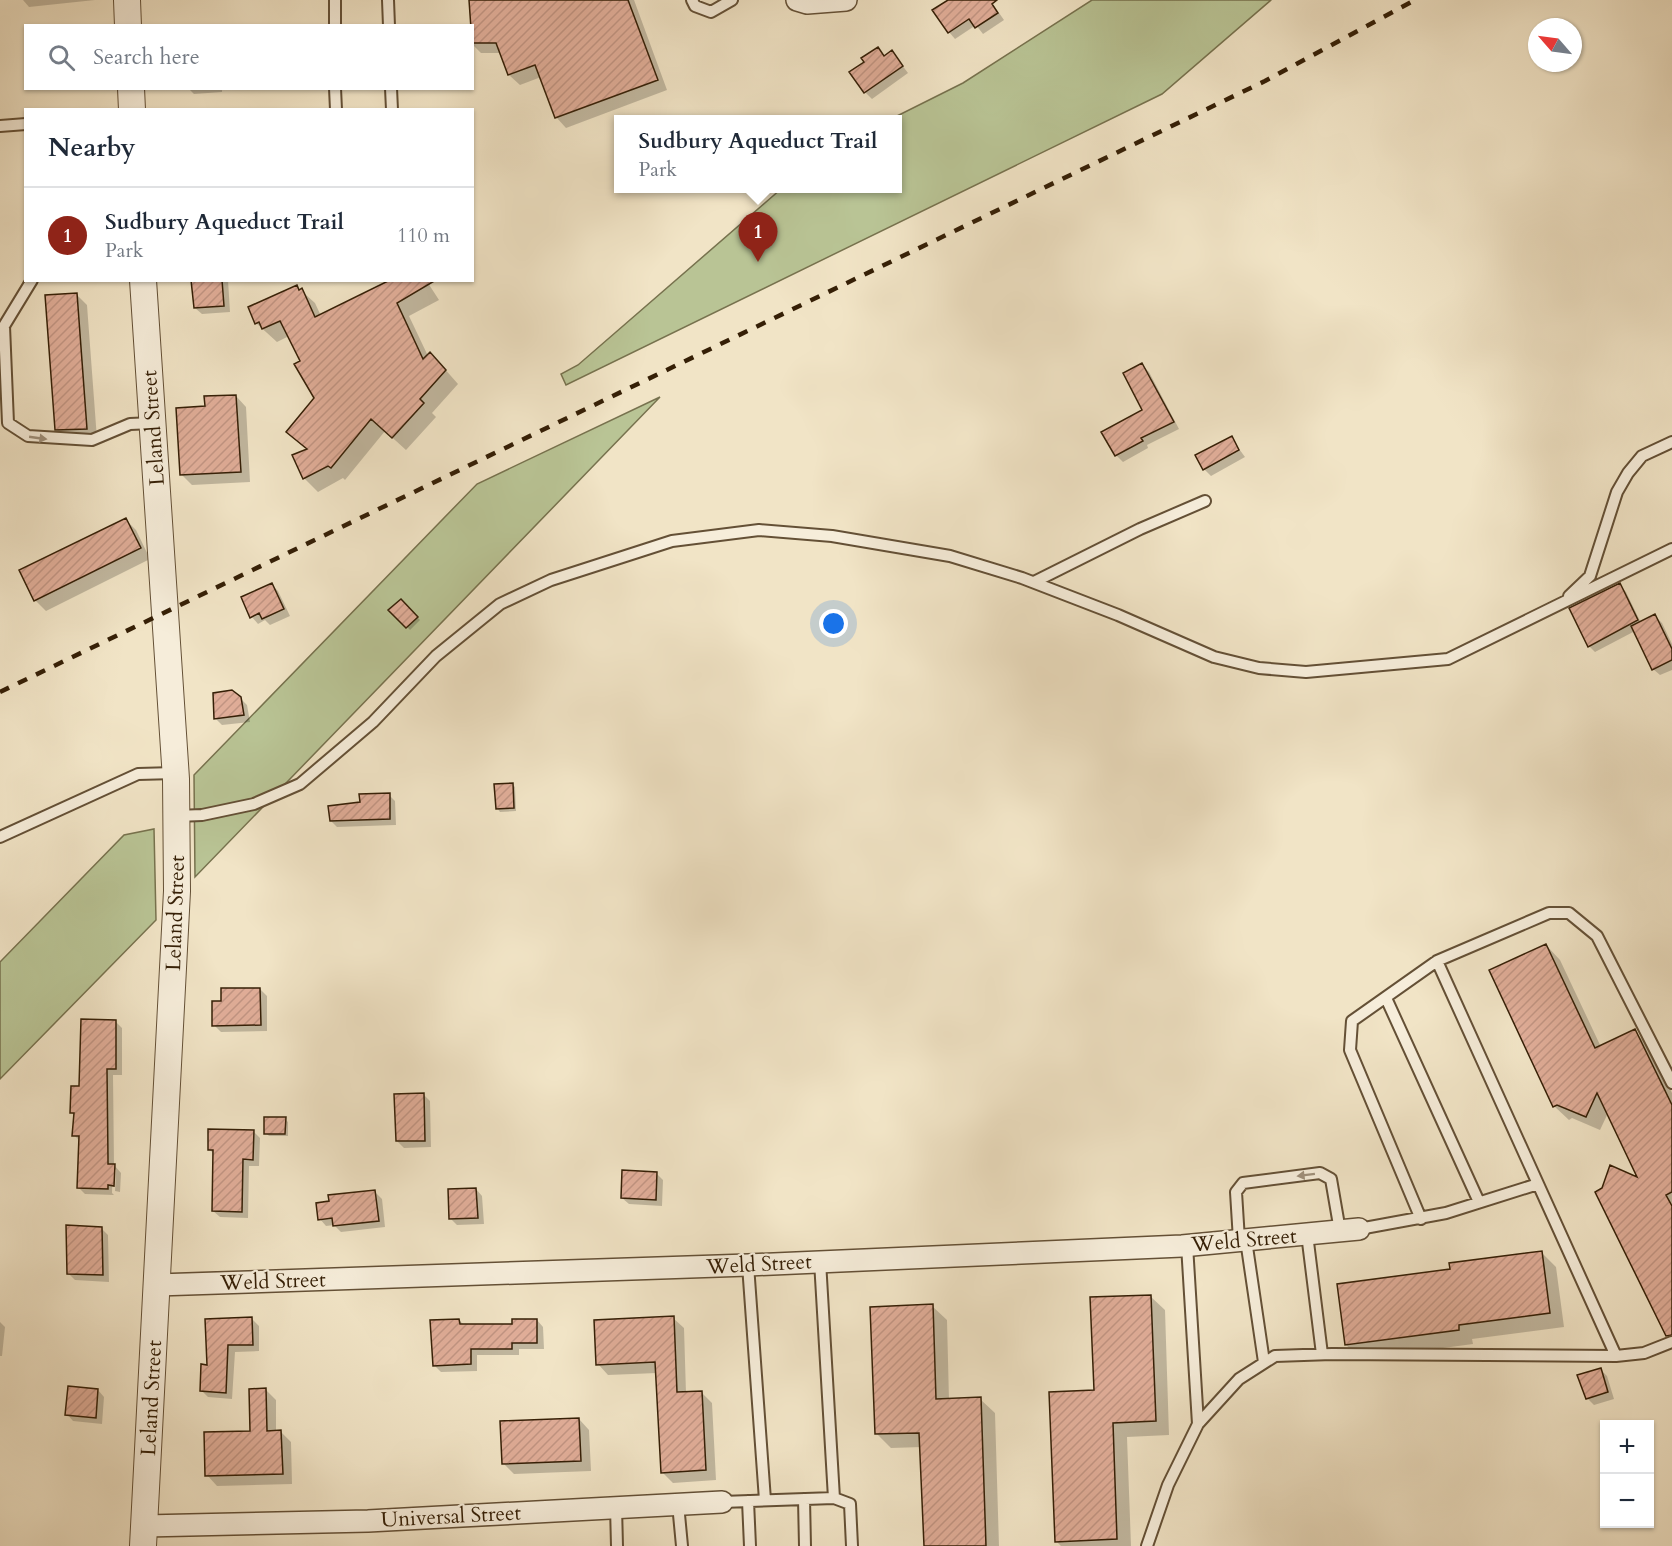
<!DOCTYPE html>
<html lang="en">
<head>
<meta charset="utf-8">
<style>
	:root { --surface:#fff; --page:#f2f2f3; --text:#1f2937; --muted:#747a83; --line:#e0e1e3; --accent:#8f2418 }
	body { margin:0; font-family:Cardo,serif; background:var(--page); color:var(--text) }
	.controls { position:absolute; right:18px; bottom:18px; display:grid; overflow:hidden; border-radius:0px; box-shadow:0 2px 4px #0004 }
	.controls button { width:54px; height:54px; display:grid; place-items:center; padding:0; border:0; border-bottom:2px solid var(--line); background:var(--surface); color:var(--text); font:30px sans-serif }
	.compass { position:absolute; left:1528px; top:18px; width:54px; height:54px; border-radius:50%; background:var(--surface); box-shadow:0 2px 4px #0004; rotate:298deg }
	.you { position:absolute; left:834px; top:624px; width:21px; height:21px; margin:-15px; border:4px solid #fff; border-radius:50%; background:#1a73e8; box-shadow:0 0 0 9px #1a73e833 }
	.badge { display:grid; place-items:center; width:39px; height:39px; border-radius:50%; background:var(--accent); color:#fff; font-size:20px; font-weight:700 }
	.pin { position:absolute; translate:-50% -50px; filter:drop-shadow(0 2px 3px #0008) }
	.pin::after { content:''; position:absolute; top:32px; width:21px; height:18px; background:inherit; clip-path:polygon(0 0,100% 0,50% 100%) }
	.popup { position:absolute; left:614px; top:115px; width:288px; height:78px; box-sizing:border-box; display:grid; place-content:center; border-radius:0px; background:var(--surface); filter:drop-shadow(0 2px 4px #0005); font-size:20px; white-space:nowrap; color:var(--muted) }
	.popup b { font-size:22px; color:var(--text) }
	.popup::after { content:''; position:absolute; left:50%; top:100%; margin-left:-12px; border:12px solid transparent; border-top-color:var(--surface) }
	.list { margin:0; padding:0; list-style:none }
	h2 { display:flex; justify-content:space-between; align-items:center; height:78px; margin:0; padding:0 24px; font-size:26px }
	h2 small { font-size:20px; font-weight:400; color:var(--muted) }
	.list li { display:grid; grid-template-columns:39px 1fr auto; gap:18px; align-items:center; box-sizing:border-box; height:96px; padding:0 24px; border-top:2px solid var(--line) }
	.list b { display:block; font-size:22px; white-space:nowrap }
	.list p { margin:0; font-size:20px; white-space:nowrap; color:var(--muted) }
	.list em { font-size:20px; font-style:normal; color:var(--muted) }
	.icon { flex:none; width:33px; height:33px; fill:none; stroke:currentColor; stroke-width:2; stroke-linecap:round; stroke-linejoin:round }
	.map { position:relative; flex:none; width:1672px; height:1546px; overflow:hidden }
	.search { position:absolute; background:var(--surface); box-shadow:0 2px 4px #0004; left:24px; top:24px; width:450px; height:66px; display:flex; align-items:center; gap:15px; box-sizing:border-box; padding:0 21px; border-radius:0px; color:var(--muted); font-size:22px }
	.panel { position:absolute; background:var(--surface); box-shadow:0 2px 4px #0004; left:24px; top:108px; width:450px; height:174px; border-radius:0px }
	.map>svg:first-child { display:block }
	.park { fill:#b9c495; stroke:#77724e; stroke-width:1.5 }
	.shadow { fill:#0003 }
	.building { fill:url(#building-hatch); stroke:#351f06; stroke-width:1.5 }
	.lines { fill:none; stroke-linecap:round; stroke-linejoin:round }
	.service-casing { stroke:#645036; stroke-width:14 }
	.minor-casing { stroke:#645036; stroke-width:24 }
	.tertiary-casing { stroke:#645036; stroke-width:28 }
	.service { stroke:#f6edda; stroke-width:10 }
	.minor { stroke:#f6edda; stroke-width:21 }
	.tertiary { stroke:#f6edda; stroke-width:26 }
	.rail { stroke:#351f06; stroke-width:4.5; stroke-dasharray:10 10; stroke-linecap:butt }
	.oneway { fill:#9f907b }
	.labels { text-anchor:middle; stroke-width:4.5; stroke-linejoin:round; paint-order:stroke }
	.street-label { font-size:21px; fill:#351f06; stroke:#f6edda }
</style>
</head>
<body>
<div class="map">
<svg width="1672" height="1546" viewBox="0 0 1672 1546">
	<defs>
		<pattern id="building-hatch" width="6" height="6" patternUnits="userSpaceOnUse" patternTransform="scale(1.5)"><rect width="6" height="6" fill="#e0ad98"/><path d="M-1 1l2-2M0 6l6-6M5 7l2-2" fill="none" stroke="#c19482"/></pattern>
	</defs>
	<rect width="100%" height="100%" fill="#f1e4c6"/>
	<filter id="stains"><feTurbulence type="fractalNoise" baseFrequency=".00333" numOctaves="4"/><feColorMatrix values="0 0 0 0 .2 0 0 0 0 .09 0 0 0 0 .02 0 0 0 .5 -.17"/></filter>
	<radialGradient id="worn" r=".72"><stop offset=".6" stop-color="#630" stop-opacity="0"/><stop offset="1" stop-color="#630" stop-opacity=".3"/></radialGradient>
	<path class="park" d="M1092,0H1271L1162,94L566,385L561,374L578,365L781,189L897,188V119H891L963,83Z
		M660,397L195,877L194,775L477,484Z
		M154,829L156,920L0,1079V962L124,835Z"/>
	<path class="shadow" d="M23,0H95L29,7Z
		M471,0H634L667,90L566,128L556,117L541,77L520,85L509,75L502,53H481L472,44Z
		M951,0H990L1004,20L983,34L976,25L955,39L949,32Z
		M878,49L885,57L892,52L908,73L872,99L865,92L866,62Z
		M188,88H222V92L194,94Z
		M193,280H228L230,312L202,314L195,308Z
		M428,283L439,300L409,316L428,356L443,367L458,384L432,413L436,417L406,450L385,431L345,480L343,478L318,492L304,478L294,456L308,450L288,432L315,398L289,336L277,342L256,323L296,286L315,303L321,316Z
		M76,294L87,305L97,439L67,440L56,429Z
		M1142,365L1149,372L1179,429L1147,445L1148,448L1123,462L1116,455L1144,410Z
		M236,396L246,407L250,482L192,485L181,474L206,407Z
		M1231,438L1245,457L1211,476L1204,469Z
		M125,519L136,530L150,559L46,611L35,600Z
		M272,585L278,591L290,616L270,625L265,620L258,624L252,617Z
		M1620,585L1626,592L1641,623L1655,616L1662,623L1672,644V670L1660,675L1653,669L1635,631L1595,652L1589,646Z
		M401,601L420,620L410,630L391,610Z
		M240,698L247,705L250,722L222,725L215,718Z
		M512,784L515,787L516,811L500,812L497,808Z
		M389,795L395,801L396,825L337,827L331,821L361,804Z
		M1546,945L1560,960L1601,1047L1634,1031L1648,1045L1672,1093V1335L1663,1326L1640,1180L1608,1113L1600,1130L1572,1118L1569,1120L1554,1106Z
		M260,989L267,996V1031L221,1032L214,1025L223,1002Z
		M115,1021L122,1028V1075H113L114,1165L121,1173L120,1192L115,1191L116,1170L113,1167L112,1193L114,1195L85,1194L78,1187L81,1142L74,1135L75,1116L71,1112L80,1088Z
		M423,1094L430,1101L431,1147L404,1148L397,1141Z
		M285,1119L288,1122V1136H269L266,1133Z
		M253,1131L260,1138L259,1166H249L248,1218L220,1217L213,1211L215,1155L209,1149Z
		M656,1173L663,1180L662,1206L629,1204L622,1198Z
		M476,1189L482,1196L484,1224L457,1225L450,1218Z
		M375,1192L382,1199L385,1227L341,1232L334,1225L326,1226L320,1219Z
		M101,1228L108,1235L109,1282L75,1280L68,1273Z
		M1541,1252L1556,1267L1564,1327L1472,1339L1473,1344L1361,1359L1346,1345L1451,1271Z
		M1150,1296L1165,1310L1169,1435L1127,1437L1131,1546H1061L1056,1541L1095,1391Z
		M932,1306L947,1320L949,1400L980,1399L995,1413L999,1546H925L922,1447L891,1448L877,1434Z
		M673,1318L684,1328L686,1393H702L712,1403L716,1480L673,1483L662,1472L657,1373L608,1375L598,1364Z
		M252,1319L259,1326V1351L235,1352L232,1399L208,1397L201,1390L208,1366Z
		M459,1320L464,1325H513L537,1320L543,1327L544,1349H519V1355H477V1371L441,1372L434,1365Z
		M0,1322L5,1327L2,1356H0Z
		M1600,1369L1607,1376L1614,1399L1594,1405L1587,1398Z
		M98,1390L104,1397L102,1424L73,1421L67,1414Z
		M266,1390L276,1400V1432H281L291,1442L292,1484L217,1486L207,1475L251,1433Z
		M579,1419L589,1430L591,1471L514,1474L503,1463Z"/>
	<path class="building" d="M469,0H628L658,80L555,118L535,65L508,75L496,43H472Z
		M948,0H997L992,4L998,13L975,28L969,19L948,33L932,10Z
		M878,47L884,56L892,50L903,66L864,93L849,72L864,62L861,58Z
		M191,280H222L224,306L194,308Z
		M390,280H436L397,303L423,359L430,352L446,370L420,399L424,403L392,438L371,419L331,468L328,466L303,479L292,455L307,449L286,432L314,398L294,364L300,361L280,321L262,329L259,322L255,324L248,307L297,285L299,290L302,288L315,317Z
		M77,293L87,429L55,430L45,295Z
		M1142,363L1174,422L1141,438L1143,441L1115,456L1101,432L1142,410L1123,373Z
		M236,395L241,472L180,475L176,408L205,406L204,396Z
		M1232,436L1239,450L1203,470L1195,455Z
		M126,518L141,548L34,601L19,570Z
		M272,583L284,609L262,619L259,613L250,618L241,597Z
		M1620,583L1638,620L1588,647L1569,608Z
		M401,599L418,617L406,628L388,610Z
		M1655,614L1672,649V660L1652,670L1631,626Z
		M232,690L241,697L244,715L214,719L213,693Z
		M513,783L514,808L496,809L494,784Z
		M390,793V819L330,821L328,806L360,802L359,794Z
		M1546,944L1595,1048L1635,1029L1672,1105V1192L1666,1195L1672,1206V1335L1666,1336L1595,1192L1602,1188L1610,1165L1637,1177L1597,1093L1586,1117L1557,1105L1553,1107L1489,970Z
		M221,988H260L261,1025L212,1026V1001H221Z
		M81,1019L116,1020V1069H107L108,1158V1164H115L114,1186L108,1185V1189L77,1188L79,1136H72L74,1113H70L71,1086H79Z
		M424,1093L425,1141H396L394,1094Z
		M264,1117H286L285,1134H264Z
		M208,1129L254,1130L253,1160L243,1159L242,1212L212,1211L213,1150H208Z
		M622,1170L657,1172L656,1200L621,1198Z
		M476,1188L478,1218L449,1219L448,1189Z
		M375,1190L379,1221L333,1226L332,1218L318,1220L316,1203L329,1201L328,1195Z
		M66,1225L102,1227L103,1275L67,1274Z
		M1542,1251L1550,1313L1459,1325V1330L1345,1345L1337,1284L1450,1269L1449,1263Z
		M1151,1295L1156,1421L1113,1423L1117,1539L1055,1542L1049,1392L1094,1390L1090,1297Z
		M933,1304L936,1399L981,1397L986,1546H924L919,1433L875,1434L870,1307Z
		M674,1316L677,1392L702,1391L706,1470L661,1473L655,1362L596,1365L594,1320Z
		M252,1317L253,1345H228L226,1393L200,1391L201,1364L207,1365L205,1319Z
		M459,1319L460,1324H512V1319H537V1343H512V1349H471V1364L433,1366L430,1320Z
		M1601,1368L1608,1392L1586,1399L1577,1375Z
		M68,1386L98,1389L96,1418L65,1415Z
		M266,1388L267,1431L281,1430L283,1474L205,1476L204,1432L250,1431L249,1389Z
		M579,1418L581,1461L502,1464L500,1421Z"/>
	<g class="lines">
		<defs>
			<path id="service" d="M335,0V26
				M388,0L389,26
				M692,0L695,6L711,12L732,0
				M335,88L336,110
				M391,88L392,110
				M0,126L26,124
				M32,280L4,326L8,423L28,436L92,440L130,424L153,423
				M1034,582L1140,529L1205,501
				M1569,596L1590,576L1617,492L1628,473L1642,456L1672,442
				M177,816L202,815L254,804L300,784L373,722L436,656L500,604L551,580L672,541L759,530L832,536L950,556L1022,578L1118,615L1214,657L1259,668L1306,672L1448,659L1672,549
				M0,837L138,774L175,773
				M1437,961L1616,1356
				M1386,998L1479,1202
				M1421,1219L1350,1050L1352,1021L1437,961L1549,913H1569L1597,936L1672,1083
				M1359,1229L1446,1213L1538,1184
				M1307,1234L1322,1354
				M1239,1240L1236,1192L1243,1183L1320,1173L1331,1179L1340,1231
				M1246,1240L1264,1362
				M1187,1245L1198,1424
				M748,1265L765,1500
				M834,1498L850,1504L852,1546
				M804,1499L805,1546
				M748,1501L750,1546
				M722,1502L834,1498L820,1261
				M678,1504L682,1546
				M616,1507L617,1546
				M1147,1546L1168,1485L1198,1424L1239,1379L1275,1356L1332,1354L1616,1356L1644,1353L1672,1342"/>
			<path id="minor" d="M797,0L807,3L846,0
				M157,1285L748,1265L1182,1246L1359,1229
				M145,1526L368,1521L722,1502"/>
			<path id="tertiary" d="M127,0L128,26
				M131,88L132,110
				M143,280L176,779L177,891L143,1546"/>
		</defs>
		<use href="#service" class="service-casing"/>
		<use href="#minor" class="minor-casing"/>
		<use href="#tertiary" class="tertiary-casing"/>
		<use href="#service" class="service"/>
		<use href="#minor" class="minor"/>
		<use href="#tertiary" class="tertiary"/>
		<path class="rail" d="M0,692L1265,81L1415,0"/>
	</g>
	<defs><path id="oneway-solid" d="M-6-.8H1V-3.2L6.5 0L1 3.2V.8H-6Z" transform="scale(1.5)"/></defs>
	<g class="oneway">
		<use href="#oneway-solid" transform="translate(38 438) rotate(8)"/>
		<use href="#oneway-solid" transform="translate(1306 1175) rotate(173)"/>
	</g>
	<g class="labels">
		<g class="street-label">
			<text transform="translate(153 428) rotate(-94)" y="7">Leland Street</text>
			<text transform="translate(175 913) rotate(-88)" y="7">Leland Street</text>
			<text transform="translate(1244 1240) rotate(-5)" y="7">Weld Street</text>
			<text transform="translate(759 1264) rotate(-3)" y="7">Weld Street</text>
			<text transform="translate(273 1281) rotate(-2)" y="7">Weld Street</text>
			<text transform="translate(151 1398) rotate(-87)" y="7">Leland Street</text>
			<text transform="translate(451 1516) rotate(-3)" y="7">Universal Street</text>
		</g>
	</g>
	<rect width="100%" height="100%" filter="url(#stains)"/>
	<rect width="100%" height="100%" fill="url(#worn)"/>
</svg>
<div class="controls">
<button>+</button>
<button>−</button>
</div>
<svg class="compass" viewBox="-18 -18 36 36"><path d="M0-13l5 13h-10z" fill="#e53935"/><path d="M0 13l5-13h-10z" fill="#747a83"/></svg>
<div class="you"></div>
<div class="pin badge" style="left:758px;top:262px">1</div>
<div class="popup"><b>Sudbury Aqueduct Trail</b>Park</div>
<div class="search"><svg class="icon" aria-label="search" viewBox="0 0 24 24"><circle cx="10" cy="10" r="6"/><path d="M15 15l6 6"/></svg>Search here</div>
<section class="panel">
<h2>Nearby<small></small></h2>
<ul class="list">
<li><span class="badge">1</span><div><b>Sudbury Aqueduct Trail</b><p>Park</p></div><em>110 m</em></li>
</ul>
</section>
</div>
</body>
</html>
